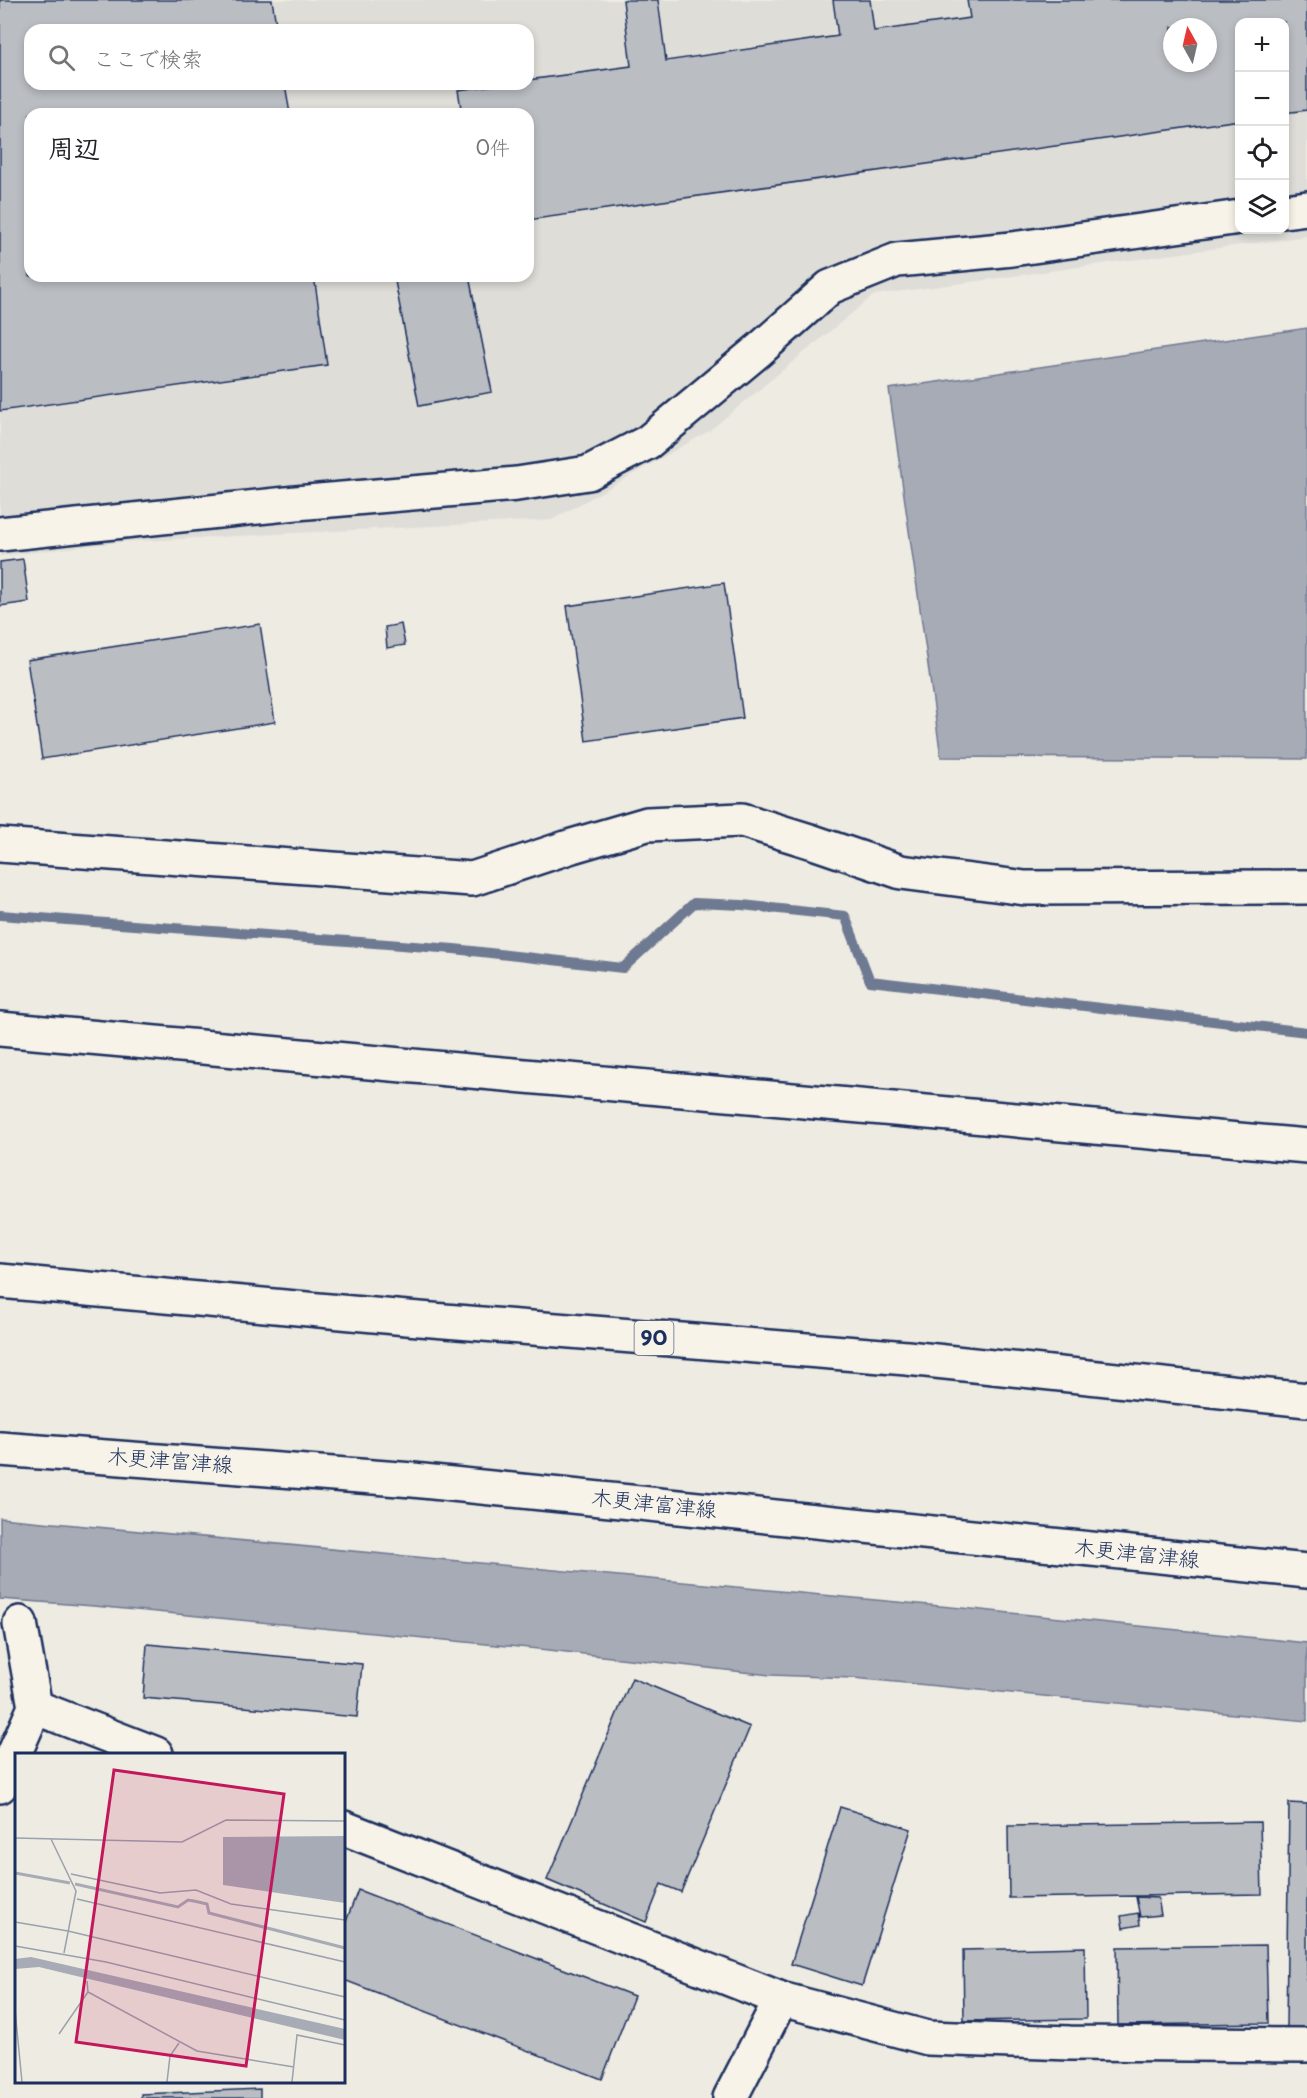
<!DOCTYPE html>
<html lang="ja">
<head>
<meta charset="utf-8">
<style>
	:root { --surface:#fff; --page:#f2f2f2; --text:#202124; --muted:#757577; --line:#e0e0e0 }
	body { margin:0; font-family:"Playpen Sans","Klee One",sans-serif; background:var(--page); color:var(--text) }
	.controls { position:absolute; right:18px; top:18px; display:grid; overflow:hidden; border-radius:12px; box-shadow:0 3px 9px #0003 }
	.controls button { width:54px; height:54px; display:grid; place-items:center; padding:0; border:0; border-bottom:2px solid var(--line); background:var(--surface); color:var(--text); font:30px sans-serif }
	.compass { position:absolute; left:1163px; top:18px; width:54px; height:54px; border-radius:50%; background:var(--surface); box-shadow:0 3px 9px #0003; rotate:352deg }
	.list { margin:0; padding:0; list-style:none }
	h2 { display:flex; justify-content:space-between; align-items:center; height:78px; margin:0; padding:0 24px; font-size:26px }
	h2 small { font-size:20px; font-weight:400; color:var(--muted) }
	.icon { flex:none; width:33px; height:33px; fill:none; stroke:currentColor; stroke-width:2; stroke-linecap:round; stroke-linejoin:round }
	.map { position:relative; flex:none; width:1307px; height:2098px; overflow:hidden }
	.search { position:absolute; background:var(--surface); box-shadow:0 3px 9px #0003; left:24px; top:24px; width:510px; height:66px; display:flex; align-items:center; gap:15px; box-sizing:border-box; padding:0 21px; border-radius:18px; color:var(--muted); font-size:22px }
	.panel { position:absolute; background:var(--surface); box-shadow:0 3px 9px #0003; left:24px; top:108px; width:510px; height:174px; border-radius:18px }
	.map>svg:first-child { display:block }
	.built { fill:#deddd8; fill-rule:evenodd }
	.water { fill:#a6abb5; stroke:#6e7992; stroke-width:1.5 }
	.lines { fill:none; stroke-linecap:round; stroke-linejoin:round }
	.stream { stroke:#6e7992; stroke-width:10 }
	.building { fill:#babdc2; stroke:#1b2f5e; stroke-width:1.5; fill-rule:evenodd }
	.minor-casing { stroke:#1b2f5e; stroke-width:38 }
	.major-casing { stroke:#1b2f5e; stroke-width:38 }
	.minor { stroke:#f7f3e8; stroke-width:33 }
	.major { stroke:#f7f3e8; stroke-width:33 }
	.labels { text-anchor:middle; stroke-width:5; stroke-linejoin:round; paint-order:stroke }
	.shield { fill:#f7f3e8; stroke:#5d6a87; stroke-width:1.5 }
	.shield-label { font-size:20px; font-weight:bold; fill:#1b2f5e }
	.street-label { font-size:21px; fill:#1b2f5e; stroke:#f7f3e8 }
	.inset-river { fill:none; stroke:#a6abb5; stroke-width:3 }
	.inset-road { fill:none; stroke:#9aa0ad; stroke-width:1.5 }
	.view { fill:#c2185b; fill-opacity:0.15; stroke:#c2185b; stroke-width:3 }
	.inset-edge { fill:none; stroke:#1b2f5e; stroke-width:3 }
</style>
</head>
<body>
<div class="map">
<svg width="1307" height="2098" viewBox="0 0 1307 2098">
	<rect width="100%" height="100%" fill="#eeebe2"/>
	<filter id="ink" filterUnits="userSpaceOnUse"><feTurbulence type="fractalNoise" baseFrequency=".0167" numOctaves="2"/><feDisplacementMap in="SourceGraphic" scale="12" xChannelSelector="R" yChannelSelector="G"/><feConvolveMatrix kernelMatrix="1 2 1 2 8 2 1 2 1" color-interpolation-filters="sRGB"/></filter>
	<g filter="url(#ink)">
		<path class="built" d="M0,0H1307V236L874,295L709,431L552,520L120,542L0,556ZM1240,22H1284V230H1240ZM1172,27H1208V63H1172ZM30,30H528V84H30ZM30,114H528V276H30Z"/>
		<path class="water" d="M1307,328V759L941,757L889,389Z
			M0,1518L972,1609L1307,1643V1721L853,1678L770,1675L549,1650L94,1606L0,1599Z"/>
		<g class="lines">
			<path class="stream" d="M0,915L454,949L623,968L694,903L742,905L845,916L870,981L1307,1032"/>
		</g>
		<path class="building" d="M0,0H272L277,30H30V84H285L290,114H30V276H314L327,365L0,411Z
			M623,0H658L666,61L838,36L833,0H870L874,31L970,18L967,0H1307V110L1284,113V22H1240V120L528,220V114H462L458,90L502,84H528V80L631,66ZM1172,27H1208V63H1172Z
			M394,276H469L492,392L419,406Z
			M23,559L29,602L0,606V562Z
			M724,583L743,718L586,741L567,606Z
			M260,624L275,722L42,759L27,660Z
			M401,624L405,645L387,648L385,627Z
			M147,1644L362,1664L357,1717L143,1698Z
			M632,1678L750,1727L681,1892L661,1884L646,1922L547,1880Z
			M1289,1803L1307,1804V2028H1286Z
			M840,1807L911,1829L862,1986L791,1964Z
			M1260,1822L1262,1894L1009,1898L1008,1826Z
			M358,1890L634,1996L602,2079L344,1980V1927Z
			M1136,1897L1158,1898L1161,1915L1140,1917Z
			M1138,1913L1140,1925L1123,1928L1121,1916Z
			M1266,1945L1268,2023L1118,2025L1117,1947Z
			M1085,1947L1086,2019L964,2021L963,1950Z
			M260,2089V2098H141V2094Z"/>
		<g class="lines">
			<defs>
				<path id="minor" d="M1284,211L1307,208
					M0,534L296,503L517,484L588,473L648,442L759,350L830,287L897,260L1012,249L1240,217
					M0,845L472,879L572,846L647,824L742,820L813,842L901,872L1025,888L1307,887
					M0,1029L1307,1146
					M20,1623L35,1707L156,1754
					M0,1786L35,1707
					M344,1828L781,1999L928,2038L1070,2043L1307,2045
					M730,2098L781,1999"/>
				<path id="major" d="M0,1281L407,1318L907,1358L1307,1400
					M0,1449L413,1480L1307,1571"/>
			</defs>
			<use href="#minor" class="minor-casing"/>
			<use href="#major" class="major-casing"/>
			<use href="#minor" class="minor"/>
			<use href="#major" class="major"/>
		</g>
	</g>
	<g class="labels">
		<rect class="shield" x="634.5" y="1321" width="39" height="34" rx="4.5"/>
		<g class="shield-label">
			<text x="654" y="1345">90</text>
		</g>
		<g class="street-label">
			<text transform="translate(170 1461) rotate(4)" y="7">木更津富津線</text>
			<text transform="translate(654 1504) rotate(6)" y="7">木更津富津線</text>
			<text transform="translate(1137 1554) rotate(6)" y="7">木更津富津線</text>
		</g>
	</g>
	<g transform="translate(15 1753)">
		<rect width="330" height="330" fill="#eeebe2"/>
		<path d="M330,83V150L208,132V84ZM16,204L330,276V287L53,221L24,214L0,216V206Z" fill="#a6abb5"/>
		<path class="inset-river" d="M0,120L55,130M60,131L163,154L173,147L179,148L192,151L194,160L330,195"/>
		<path class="inset-road" d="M0,85L167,89L211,67L330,68M36,86L61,138L49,200M56,121L145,140L181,137L216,151L330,167M62,146L330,209M0,169L53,178L330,244M0,193L91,209L330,267M72,228L73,239L182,298L279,314M0,257L7,329M44,281L73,239M152,329L155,303L164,290M277,329L282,282L330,292"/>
		<path class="view" d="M99,17L269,41L231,313L61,289Z"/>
		<rect width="330" height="330" class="inset-edge"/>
	</g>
</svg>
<div class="controls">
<button>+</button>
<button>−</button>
<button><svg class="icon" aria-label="locate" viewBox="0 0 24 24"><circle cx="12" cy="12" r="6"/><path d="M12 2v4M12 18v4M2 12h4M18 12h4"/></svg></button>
<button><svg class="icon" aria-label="layers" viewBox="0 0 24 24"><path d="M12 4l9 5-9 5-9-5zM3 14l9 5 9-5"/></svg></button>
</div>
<svg class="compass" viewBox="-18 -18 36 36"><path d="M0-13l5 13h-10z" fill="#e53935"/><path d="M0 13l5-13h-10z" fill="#757577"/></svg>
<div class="search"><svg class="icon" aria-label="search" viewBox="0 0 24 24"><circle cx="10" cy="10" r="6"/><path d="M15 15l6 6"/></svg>ここで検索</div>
<section class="panel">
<h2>周辺<small>0件</small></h2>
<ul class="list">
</ul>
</section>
</div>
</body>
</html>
